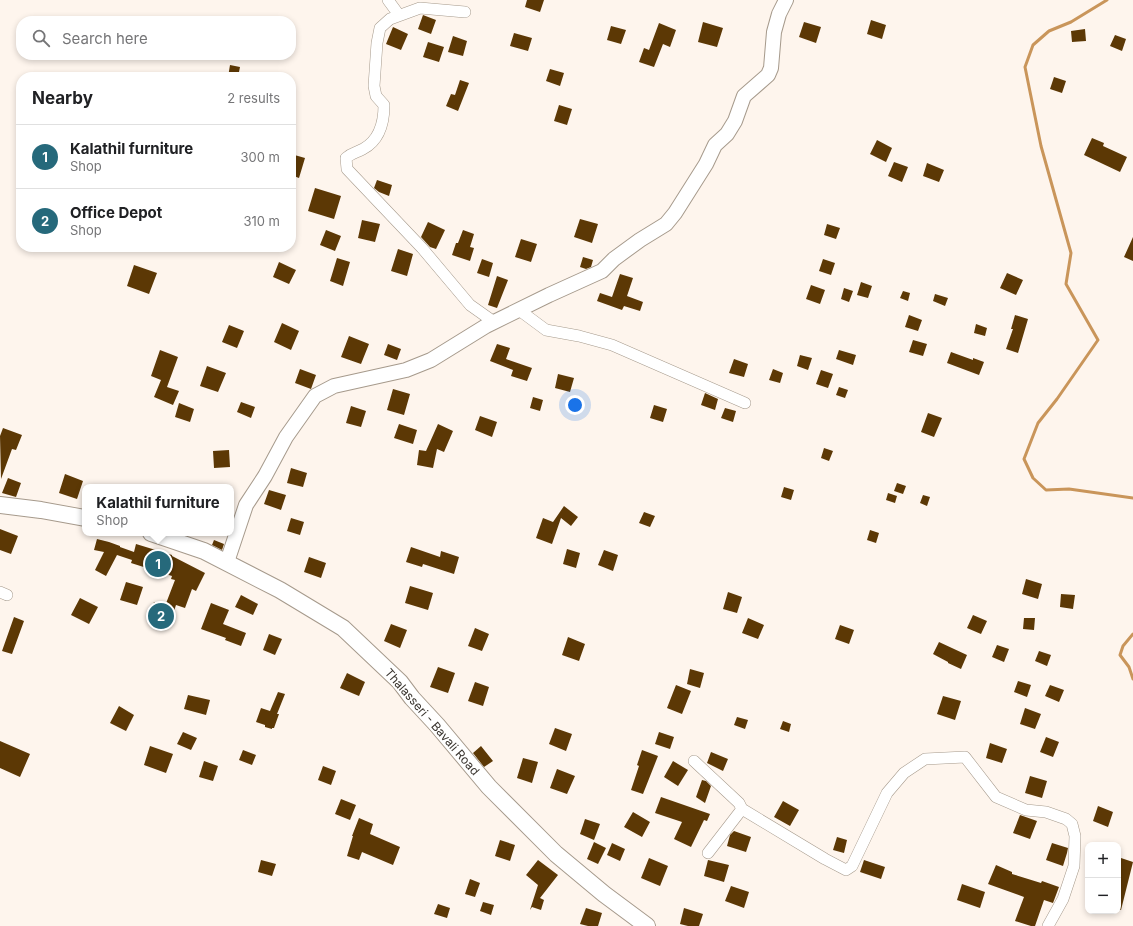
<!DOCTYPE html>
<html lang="en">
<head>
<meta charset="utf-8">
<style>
	:root { --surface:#fff; --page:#f2f2f2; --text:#202124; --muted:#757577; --line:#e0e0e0; --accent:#26697b }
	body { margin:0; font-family:Inter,sans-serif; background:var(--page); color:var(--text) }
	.controls { position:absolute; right:12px; bottom:12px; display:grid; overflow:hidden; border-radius:8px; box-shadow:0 2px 6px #0003 }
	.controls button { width:36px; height:36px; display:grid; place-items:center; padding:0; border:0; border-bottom:1px solid var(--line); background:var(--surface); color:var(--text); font:20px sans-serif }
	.you { position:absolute; left:575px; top:405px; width:14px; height:14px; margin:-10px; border:3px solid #fff; border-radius:50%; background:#1a73e8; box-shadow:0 0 0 6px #1a73e833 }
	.badge { display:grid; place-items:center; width:26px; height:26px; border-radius:50%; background:var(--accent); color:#fff; font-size:13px; font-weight:700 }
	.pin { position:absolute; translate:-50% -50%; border:2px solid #fff; box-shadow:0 1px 4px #0006 }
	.popup { position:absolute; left:82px; top:484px; width:152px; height:52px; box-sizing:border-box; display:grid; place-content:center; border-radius:8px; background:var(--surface); filter:drop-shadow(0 1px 3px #0005); font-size:13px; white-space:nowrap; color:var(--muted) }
	.popup b { font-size:15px; color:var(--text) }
	.popup::after { content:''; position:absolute; left:50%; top:100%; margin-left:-8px; border:8px solid transparent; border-top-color:var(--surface) }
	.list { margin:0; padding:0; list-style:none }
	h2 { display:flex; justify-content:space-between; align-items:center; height:52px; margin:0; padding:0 16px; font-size:17px }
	h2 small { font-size:13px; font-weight:400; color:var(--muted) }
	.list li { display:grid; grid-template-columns:26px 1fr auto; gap:12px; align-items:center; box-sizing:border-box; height:64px; padding:0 16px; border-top:1px solid var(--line) }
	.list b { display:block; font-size:15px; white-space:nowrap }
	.list p { margin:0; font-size:13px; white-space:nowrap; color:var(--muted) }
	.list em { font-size:13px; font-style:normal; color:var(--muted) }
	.icon { flex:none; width:22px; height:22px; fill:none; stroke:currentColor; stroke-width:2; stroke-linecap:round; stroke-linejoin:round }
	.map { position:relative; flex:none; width:1133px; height:926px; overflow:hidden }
	.search { position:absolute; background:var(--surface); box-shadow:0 2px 6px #0003; left:16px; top:16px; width:280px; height:44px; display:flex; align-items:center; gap:10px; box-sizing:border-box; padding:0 14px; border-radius:16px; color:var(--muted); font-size:15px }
	.panel { position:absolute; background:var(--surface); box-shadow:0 2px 6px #0003; left:16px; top:72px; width:280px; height:180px; border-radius:16px }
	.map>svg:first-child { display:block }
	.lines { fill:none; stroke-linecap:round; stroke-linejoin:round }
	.stream { stroke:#c9955a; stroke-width:3 }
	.building { fill:#5c3805 }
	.minor-casing { stroke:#a69a8c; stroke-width:12 }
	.tertiary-casing { stroke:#a69a8c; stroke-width:16 }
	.secondary-casing { stroke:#a69a8c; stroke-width:18 }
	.minor { stroke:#fff; stroke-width:11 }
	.tertiary { stroke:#fff; stroke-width:14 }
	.secondary { stroke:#fff; stroke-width:16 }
	.labels { text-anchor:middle; stroke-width:4; stroke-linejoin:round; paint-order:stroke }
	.street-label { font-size:12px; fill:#3a352f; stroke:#fff }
</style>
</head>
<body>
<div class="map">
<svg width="1133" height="926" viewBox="0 0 1133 926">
	<rect width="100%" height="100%" fill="#fef5ed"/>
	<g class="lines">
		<path class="stream" d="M1107,0L1071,22L1049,31L1033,45L1025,67L1041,146L1071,253L1066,284L1098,340L1057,399L1038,423L1024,459L1033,478L1046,490L1069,489L1133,498
			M1133,634L1123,646L1120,655L1129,667L1133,679"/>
	</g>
	<path class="building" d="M527,0H544L540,12L525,7Z
		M423,15L436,20L431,34L418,29Z
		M871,20L886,25L882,39L867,34Z
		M703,22L723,28L717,47L698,42Z
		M804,22L821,27L816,43L799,37Z
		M659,23L676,30L670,47L663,44L654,67L639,62L644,48L649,50Z
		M611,26L626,30L621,44L607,40Z
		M393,27L408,34L401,50L386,44Z
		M1085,29L1086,41L1072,42L1071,31Z
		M514,33L532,38L528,51L510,46Z
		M1115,35L1126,39L1122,51L1110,46Z
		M453,36L467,41L463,56L448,52Z
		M428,42L444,47L439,62L423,57Z
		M230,65L240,67L238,77H228Z
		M550,69L564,73L560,86L546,81Z
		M1054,77L1066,81L1062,93L1050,89Z
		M460,80L469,83L458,111L446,106L451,94L455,95Z
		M559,105L572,109L567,125L554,121Z
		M1092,138L1104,143L1103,146L1127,157L1120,172L1084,155Z
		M877,140L892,148L886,162L870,154Z
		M291,154L305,158L299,178L291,175Z
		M894,162L908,167L902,182L888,176Z
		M927,163L944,170L939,182L923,176Z
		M377,180L392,185L389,196L379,192L374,188Z
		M315,188L341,196L334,219L308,211Z
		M580,219L598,224L592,243L574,237Z
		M362,220L380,224L375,242L358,238Z
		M428,222L445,230L436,249L430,247L421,237Z
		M827,224L840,228L836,239L824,235Z
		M326,230L341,236L335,251L320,245Z
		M463,230L474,234L470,247L474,248L470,261L452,255L456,243H458Z
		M1133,237V261L1124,257Z
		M521,239L537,244L531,262L515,257Z
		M398,249L413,254L407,276L391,271Z
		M583,257L593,260L591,267L586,269L580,267Z
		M337,258L350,262L343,286L330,281Z
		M482,259L493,263L489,277L477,273Z
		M823,259L835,263L831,275L819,271Z
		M279,262L296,270L289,284L273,277Z
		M134,265L157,273L149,294L127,286Z
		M1007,273L1023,280L1016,295L1000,288Z
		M620,274L633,278L627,296L643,302L640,311L624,306L622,310L597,301L600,293L612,297Z
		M497,276L508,280L497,308L488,305Z
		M861,282L872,286L868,298L857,295Z
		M811,285L825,290L820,304L806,299Z
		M844,288L853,291L849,302L841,299Z
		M903,291L910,293L908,301L900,298Z
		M935,294L948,298L945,306L933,301Z
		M909,315L922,320L918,331L905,327Z
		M1015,315L1028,319L1018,353L1006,349L1013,329H1011Z
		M282,323L299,331L291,350L274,342Z
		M976,324L987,328L985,336L974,333Z
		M229,325L244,331L237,348L222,342Z
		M349,336L369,344L361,364L341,357Z
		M913,340L927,344L923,356L909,352Z
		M388,344L401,349L397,360L384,355Z
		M497,344L510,348L506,359L532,368L527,381L511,376L513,370L490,361Z
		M160,350L178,357L167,387L179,391L173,405L154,397L161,380L151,376Z
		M839,350L856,355L853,365L836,359Z
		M951,352L973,360V358L984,362L979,375L947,363Z
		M800,355L812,358L808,370L797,366Z
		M734,359L748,364L744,377L729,373Z
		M207,366L226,373L218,392L200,386Z
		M300,369L316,375L311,389L295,383Z
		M773,369L783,373L780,383L769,380Z
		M821,370L833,374L828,388L816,384Z
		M558,374L574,378L570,392L555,388Z
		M839,387L848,390L845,398L836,395Z
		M393,389L410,394L404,415L387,410Z
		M705,393L718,399L715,410L701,405Z
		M533,397L543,400L540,411L530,408Z
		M241,402L255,407L251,418L237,412Z
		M179,403L194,409L190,422L175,417Z
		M654,405L667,409L663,422L650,418Z
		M351,406L366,411L361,427L346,423Z
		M725,408L736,411L733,422L721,418Z
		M928,413L942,418L934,437L921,432Z
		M480,416L497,422L492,437L475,430Z
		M399,424L417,430L413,444L394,438Z
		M438,424L453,431L444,452L437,449L433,468L417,465L419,450L426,451Z
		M3,428L22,435L16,450L12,449L1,479L0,436Z
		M824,448L833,451L829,461L821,458Z
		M229,450L230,467L214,468L213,451Z
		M291,468L307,473L303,487L287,483Z
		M65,474L83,481L77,499L59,493Z
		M8,478L21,483L16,497L2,493Z
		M897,483L906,486L903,494L894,491Z
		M784,487L794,490L791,500L781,497Z
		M269,490L286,495L281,510L264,504Z
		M888,493L897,496L895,503L886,500Z
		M923,495L930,497L927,506L920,503Z
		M564,506L578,517L571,526L561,518L552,544L536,538L543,518L553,522Z
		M644,512L655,516L650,527L639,523Z
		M291,518L304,522L300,535L287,531Z
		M0,529L18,536L11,554L0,550Z
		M870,530L879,533L876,543L867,540Z
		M97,539L109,542L120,546V547L134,552L136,544L172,555V556L205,573L196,591L192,589L185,608L176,605L168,629L161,626L162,622L154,619L156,612L151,611L154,602L165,606L175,580L171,579L172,576L131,563L132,560L117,555L106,576L95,570L104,552L94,550Z
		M214,540L224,544L222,550L212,545Z
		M411,547L440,557L441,551L459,557L454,574L423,564L422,567L406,562Z
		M567,549L580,553L576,568L563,564Z
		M604,550L618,555L613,571L598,565Z
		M309,557L326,563L321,578L304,572Z
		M1026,579L1042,584L1038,599L1022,594Z
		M126,582L143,587L137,605L120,600Z
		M410,586L433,593L428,610L405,603Z
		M728,592L742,597L737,613L723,609Z
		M1061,594L1075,595L1073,609L1060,607Z
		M241,595L258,604L253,615L235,607Z
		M80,598L98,607L89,624L71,615Z
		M211,603L229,610L223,624L246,633L241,646L225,640L226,638L201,629Z
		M973,615L987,621L981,634L967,628Z
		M14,617L24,621L12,654L2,651Z
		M748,618L764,625L758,639L742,633Z
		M1024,618H1035L1034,630L1023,629Z
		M391,624L407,630L400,648L384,641Z
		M840,625L854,630L849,644L835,639Z
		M475,628L489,634L482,651L468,646Z
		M269,634L282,639L275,655L263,650Z
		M568,637L585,644L579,661L562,655Z
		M939,642L967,655L961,669L948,663V662L933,654Z
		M997,645L1009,649L1004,662L992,657Z
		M1039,651L1051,655L1047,666L1035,661Z
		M438,667L455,673L448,693L430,687Z
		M690,669L704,673L700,688L687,684Z
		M347,673L365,682L359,696L340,688Z
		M1018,681L1031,685L1027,697L1014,692Z
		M475,682L489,687L483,706L468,701Z
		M676,685L691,691L682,714L667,708Z
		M1050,685L1064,690L1059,702L1045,696Z
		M278,692L285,694L277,714H279L274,728H272V729L265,727V725L256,722L261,708L270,711Z
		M188,695L210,700L206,715L184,709Z
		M943,696L961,701L955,720L937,714Z
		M119,706L134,715L126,731L110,723Z
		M1025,708L1041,714L1035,729L1020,724Z
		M737,717L748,720L745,729L734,725Z
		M783,721L791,724L789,732L780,729Z
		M555,728L572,734L566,751L549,744Z
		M183,732L197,738L191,750L177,744Z
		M659,732L674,737L670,749L655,744Z
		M1046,737L1059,742L1053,757L1040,752Z
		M0,741L30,754L20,777L0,768Z
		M990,743L1007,749L1002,763L986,758Z
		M150,746L173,754L166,773L144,765Z
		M481,746L493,761L484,767L473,753Z
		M243,750L256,755L252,765L239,760Z
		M642,750L658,756L643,794L631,790L639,766L637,765Z
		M711,752L728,759L723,771L707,763Z
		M523,758L538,762L532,783L517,778Z
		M204,761L218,766L213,781L199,777Z
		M673,761L688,770L678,786L664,777Z
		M323,766L336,771L331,785L318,780Z
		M557,769L575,776L567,794L550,788Z
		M1030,776L1047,781L1042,798L1025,793Z
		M702,780L706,781L711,786L705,803L696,797Z
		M661,797L710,814L707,821L704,820L691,847L674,839L682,822L655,813Z
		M341,799L356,805L350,820L335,814Z
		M783,801L799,810L790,826L774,817Z
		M1098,806L1113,812L1108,827L1093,821Z
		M633,812L650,822L642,837L624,827Z
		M1020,815L1037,821L1030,839L1013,833Z
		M359,818L373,824L370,834L400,847L393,865L362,852L359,860L347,856L353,836H352Z
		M585,819L600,824L594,840L580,834Z
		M734,831L751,837L746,852L727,846L730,835Z
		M837,837L847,840L844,853L833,850Z
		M500,840L515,845L510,861L495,856Z
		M594,842L606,848L598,864L587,859Z
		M612,843L625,849L620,861L607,855Z
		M1052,843L1068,848L1067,853L1063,866L1046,860Z
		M1118,857L1133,862L1121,910L1118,909Z
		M649,858L668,866L660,886L641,878Z
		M261,860L276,864L272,876L258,872Z
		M538,860L558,875L540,898L544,900L541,910L532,907L530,910L538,885L526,875Z
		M708,860L729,865L724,882L704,876Z
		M864,860L885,867L881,879L860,872Z
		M996,865L1012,872V874L1041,883L1042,881L1059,887L1053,903L1044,900L1035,926H1031L1015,921L1024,897L988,884Z
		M470,879L480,883L475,897L465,894Z
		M962,884L985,892L980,908L957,900Z
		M731,886L749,892L744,908L725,901Z
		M483,902L494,905L491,915L480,911Z
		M438,904L450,908L447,918L434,914Z
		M586,908L602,913L598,926H588L580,924Z
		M684,908L703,914L699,926H688L680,924Z"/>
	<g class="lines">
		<defs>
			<path id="minor" d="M388,0L399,15
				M465,12L420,8L390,19L380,28L377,43L374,86L376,96L384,105C384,123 380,140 363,149C356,153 353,152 346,158L347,169L422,248L470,305L494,322
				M519,310L546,330L579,336L612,345L745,403
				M0,592L7,595
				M694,761L739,803L742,809L825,859L846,870L852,866L887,793L904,773L925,759L965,757L996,797L1026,810L1046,812L1066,819L1072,824L1075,836L1074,866L1063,899L1048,926
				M708,853L742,809"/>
			<path id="tertiary" d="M227,562L246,505L265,476L286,437L315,396L334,386L406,370L431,360L486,326L549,295L602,271L614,259L640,240L666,224L675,213L706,164L715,145L727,134L735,121L744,96L768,75L771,68L774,32L779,14L786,0"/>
			<path id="secondary" d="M0,505L41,510L85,518
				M151,533L204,551L280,590L343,628L400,682L412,698L437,725L489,787L556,854L604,894L647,926"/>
		</defs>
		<use href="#minor" class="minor-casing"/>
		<use href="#tertiary" class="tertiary-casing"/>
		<use href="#secondary" class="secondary-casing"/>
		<use href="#minor" class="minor"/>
		<use href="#tertiary" class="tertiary"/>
		<use href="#secondary" class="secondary"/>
	</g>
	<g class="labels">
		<g class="street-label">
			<text transform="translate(432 722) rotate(49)" y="4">Thalasseri - Bavali Road</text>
		</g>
	</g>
</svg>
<div class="controls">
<button>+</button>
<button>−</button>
</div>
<div class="you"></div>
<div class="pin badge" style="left:158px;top:564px">1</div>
<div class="popup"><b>Kalathil furniture</b>Shop</div>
<div class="pin badge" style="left:161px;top:616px">2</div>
<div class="search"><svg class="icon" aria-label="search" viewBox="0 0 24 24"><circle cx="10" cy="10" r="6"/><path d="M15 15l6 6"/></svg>Search here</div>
<section class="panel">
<h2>Nearby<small>2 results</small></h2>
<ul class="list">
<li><span class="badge">1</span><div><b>Kalathil furniture</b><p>Shop</p></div><em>300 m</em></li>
<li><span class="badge">2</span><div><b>Office Depot</b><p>Shop</p></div><em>310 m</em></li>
</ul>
</section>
</div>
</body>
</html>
